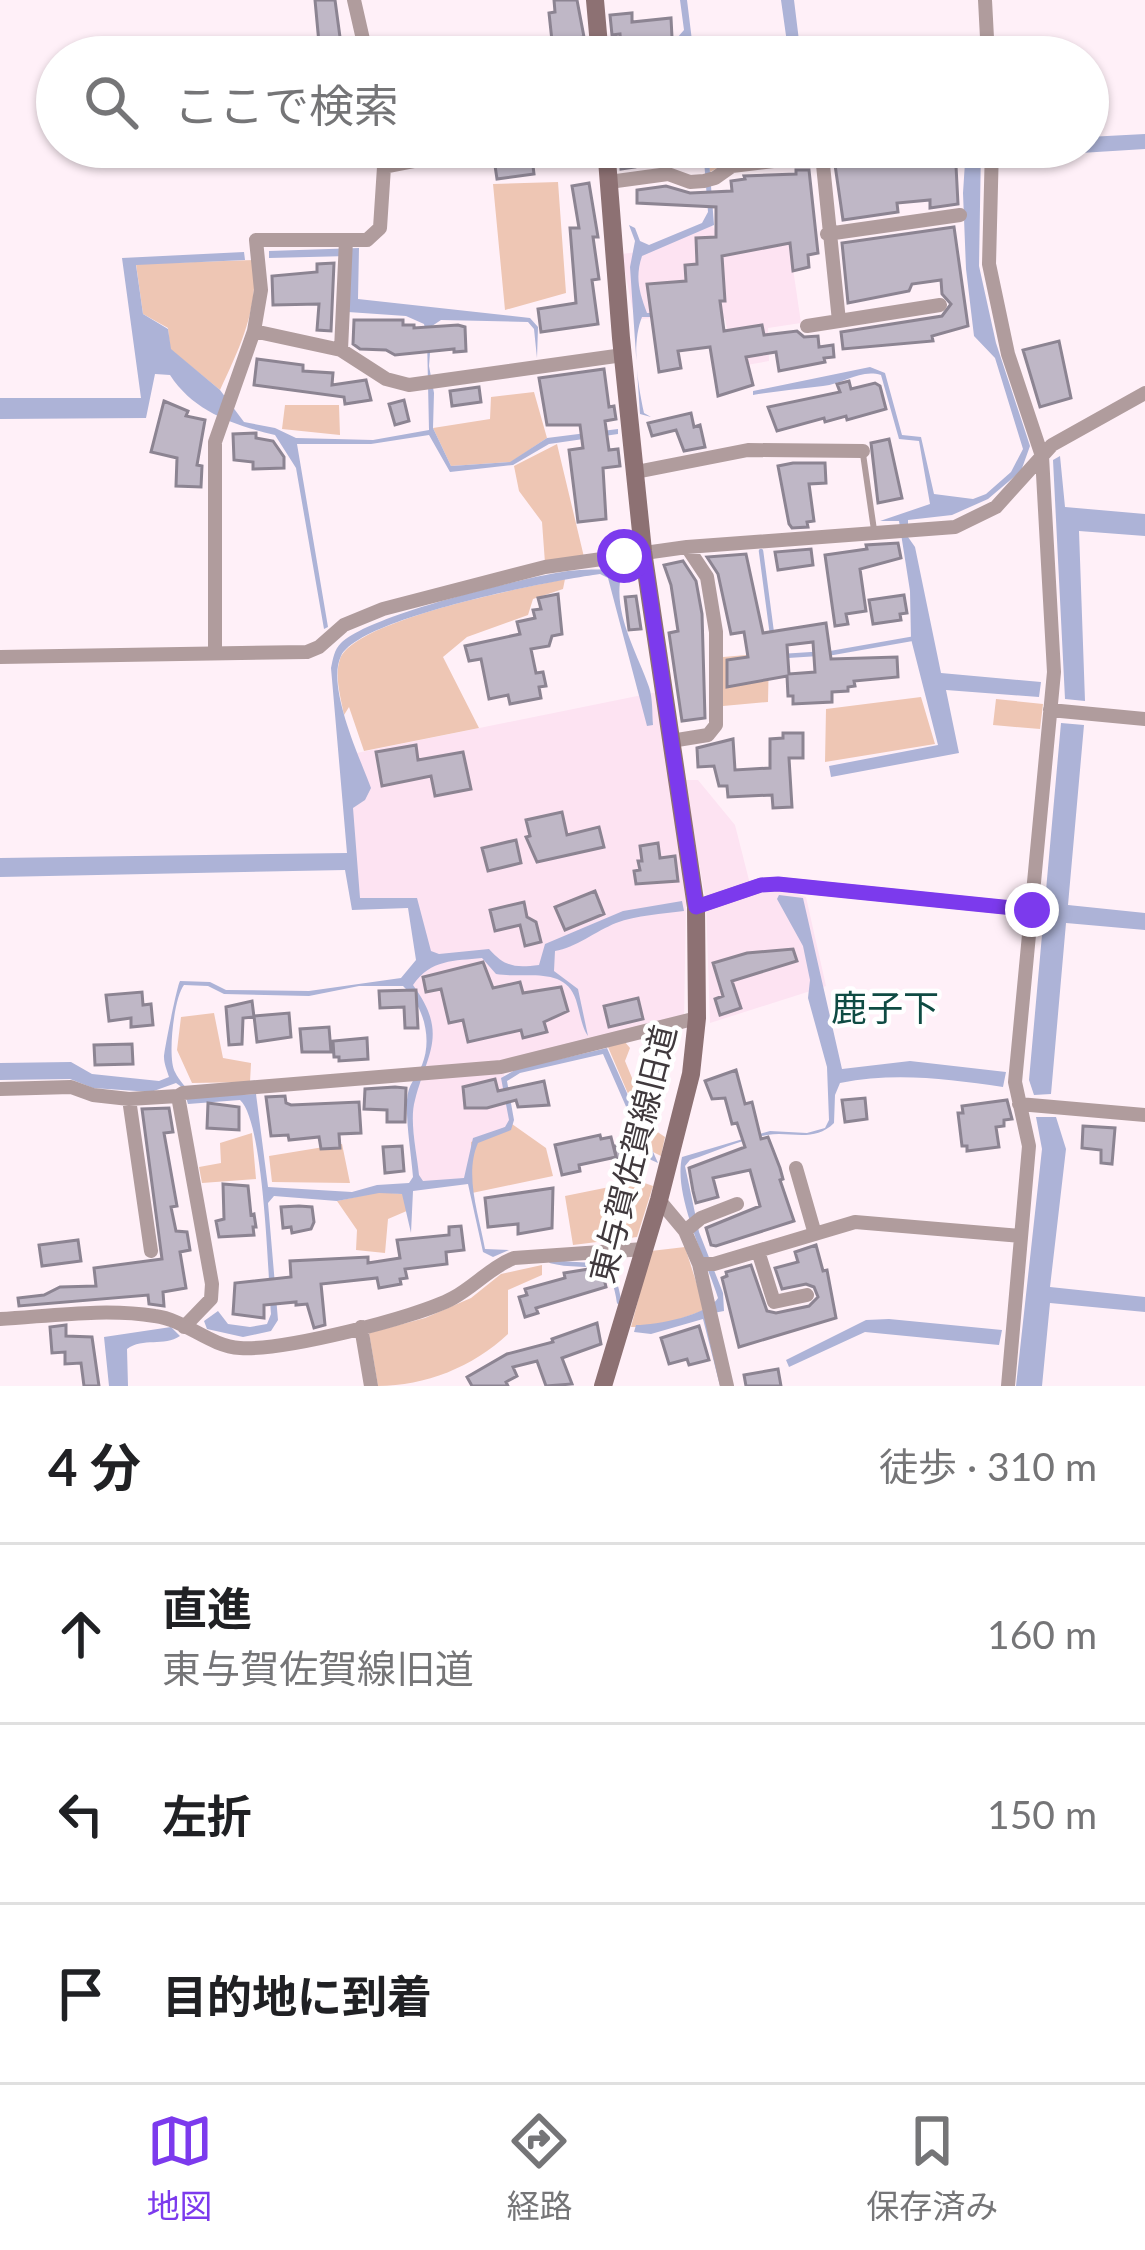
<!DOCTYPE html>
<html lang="ja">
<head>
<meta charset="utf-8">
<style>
	:root { --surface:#fff; --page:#f2f2f2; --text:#202124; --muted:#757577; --line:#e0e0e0; --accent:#7c3aed }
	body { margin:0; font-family:Lato,"Noto Sans JP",sans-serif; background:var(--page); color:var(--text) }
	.stop { position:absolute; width:36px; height:36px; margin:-27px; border:9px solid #7c3aed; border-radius:50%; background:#fff }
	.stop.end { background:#7c3aed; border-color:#fff; box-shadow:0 3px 12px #0008 }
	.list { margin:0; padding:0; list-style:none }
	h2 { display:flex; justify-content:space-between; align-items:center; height:156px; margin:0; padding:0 48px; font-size:51px }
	h2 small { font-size:39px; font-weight:400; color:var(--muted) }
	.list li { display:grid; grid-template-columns:78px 1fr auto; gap:36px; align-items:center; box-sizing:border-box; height:180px; padding:0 48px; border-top:3px solid var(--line) }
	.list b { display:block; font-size:45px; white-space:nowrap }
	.list p { margin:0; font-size:39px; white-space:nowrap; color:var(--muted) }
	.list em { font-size:39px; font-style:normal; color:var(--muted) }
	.icon { flex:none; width:66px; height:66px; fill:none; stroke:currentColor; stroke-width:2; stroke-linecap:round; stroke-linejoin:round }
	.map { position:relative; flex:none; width:1145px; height:1386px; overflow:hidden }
	.search { position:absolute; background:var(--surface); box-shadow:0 3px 9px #0004; left:36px; right:36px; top:36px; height:132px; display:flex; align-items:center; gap:30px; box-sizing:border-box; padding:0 42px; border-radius:66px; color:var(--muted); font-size:45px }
	.sheet { height:696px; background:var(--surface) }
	nav { display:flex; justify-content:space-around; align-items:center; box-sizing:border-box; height:168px; border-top:3px solid var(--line); background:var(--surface); font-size:33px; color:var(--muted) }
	nav a { display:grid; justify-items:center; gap:6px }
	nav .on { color:var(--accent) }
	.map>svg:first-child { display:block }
	.built { fill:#fde3f2 }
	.green { fill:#eec6b4 }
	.water { fill:#adb3d7; fill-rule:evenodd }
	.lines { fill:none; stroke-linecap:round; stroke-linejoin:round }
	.stream { stroke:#adb3d7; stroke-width:4.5 }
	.building { fill:#bfb7c6; stroke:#8c8492; stroke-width:3; fill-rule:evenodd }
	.lane { stroke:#b09c9d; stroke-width:6 }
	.street { stroke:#b09c9d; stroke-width:14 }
	.secondary { stroke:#8d7173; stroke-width:18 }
	.route { stroke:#7c3aed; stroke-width:15 }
	.labels { text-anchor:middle; stroke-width:9; stroke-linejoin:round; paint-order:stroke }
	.street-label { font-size:33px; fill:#40393d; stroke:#fff }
	.neighbourhood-label { font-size:36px; fill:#0f4b43; stroke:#fff }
</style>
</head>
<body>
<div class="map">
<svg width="1145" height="1386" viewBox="0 0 1145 1386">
	<rect width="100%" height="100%" fill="#fff0f8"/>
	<path class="built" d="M710,223L715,230L799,242L790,248L801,323L768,328L769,361L735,367L725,319L711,311L635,320L621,254L639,252Z
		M657,692L686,898L684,1027L504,1074L512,1124L471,1180L419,1182L410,1102L431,1044L421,1000L405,981L425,957L411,904L355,907L342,756Z
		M684,780H698L735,825L752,892L775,887L806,897L826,986L710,1023L706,902Z"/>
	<path class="green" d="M705,147H777L778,152L730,161L710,172Z
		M558,182L566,293L505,310L493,184Z
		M254,260C258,310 241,345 220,390L170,349L168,328L143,314L136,264Z
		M534,392L547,438L511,462L451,466L433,428L490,419L491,397Z
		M285,405H339L340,435L282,429Z
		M557,444L584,557L545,563L542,522L519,491L514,466Z
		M565,579L563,589L533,599L528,615L467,637L443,657L479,728L364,751L349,707L344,715C341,698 334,676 340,659C354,620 522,588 565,579Z
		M769,653L768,702L723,706V657Z
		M921,697L935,744L825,762L826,709Z
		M996,699L1043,704L1040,729L993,725Z
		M214,1013L223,1058L251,1063L250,1082L192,1083L177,1050L181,1017Z
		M625,1042L630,1048L625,1061L653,1129L665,1137L661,1156L653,1152L608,1047Z
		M512,1124L546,1148L553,1176L472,1193L471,1142Z
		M252,1133L256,1179L202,1183L199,1167L221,1163L220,1143Z
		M342,1144L350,1183L272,1182L269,1156Z
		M639,1181L653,1186L637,1237L573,1245L565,1196Z
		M379,1192L403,1194L409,1210L388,1219L385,1253L356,1250L357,1230L337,1201Z
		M685,1247L705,1310L657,1327H631L651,1251Z
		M542,1265V1275L508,1290V1334C473,1367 425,1386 378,1386L369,1333L425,1318L471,1298L501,1274Z"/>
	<path class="water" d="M680,0H687L694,57H685L683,47L672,43L611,49L612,45L677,38L684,30Z
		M781,0H794L801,57H789Z
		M1145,134V149L1001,158L1000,147H1088V137Z
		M703,147H708L714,225L642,256C635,277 639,292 647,313L672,312L668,317H642C631,344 638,385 644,413L651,417L640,414L630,267L635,241L629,225L635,228L640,241L649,245L702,223L708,212Z
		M966,147H981L979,266L996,343L1030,446L1021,471L988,499L952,515L908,520V537L915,547L941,673L1041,682L1039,697L946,690L959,753L831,777L829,766L938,745L911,639L910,591L899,521H880L930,504L919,441L899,439L881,375C860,369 844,384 823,386C800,389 777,391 753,395V391L870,367L885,373L902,435L921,437L934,494L973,499L986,494L1011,472L1023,449L995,358L974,336L966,269L963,193Z
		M359,248L358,299L530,318L538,327L537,358L534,329L528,322L441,320L432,326L429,366L434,393L433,428L451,466L510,462L547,438L618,429V434L549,444L513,465L450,472L429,435L371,444H297L328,627L324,629L296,468L275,435C234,425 194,412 170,375L155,374L146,418L0,419V398H141L122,258L244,252L245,260L136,265L143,314L168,329L171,349L220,390L244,422L275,428L296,438L373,440L429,430L427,337L424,324L406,316L348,312L349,256L269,258V251Z
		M1060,456L1065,507L1145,514V536L1079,531L1085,701L1065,699L1053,460Z
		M609,569L621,576C613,614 637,652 649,687C653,699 652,713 653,725L647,726L608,578L600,574C555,580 360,617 341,656C326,686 360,758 371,788L365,800L353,808L360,898H417L431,951L439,954L489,949C505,967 515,968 539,965L545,944L623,911L682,901L684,911C662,914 637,915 616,923C596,931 575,948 555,951L554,971L578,989L588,1036C582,1028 580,1013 576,1000C565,965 524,979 496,974L482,958C454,961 431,959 413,985C449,1034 427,1053 415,1100C409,1121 417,1153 419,1175L423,1181L464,1178L473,1138L505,1127L509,1120L501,1078L517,1069L607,1048L658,1163L649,1159L603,1054L520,1073L507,1081L514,1120L511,1130L478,1143C464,1175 479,1215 485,1249L509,1250L493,1257L483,1252L468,1184L413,1191L411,1233L402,1194L379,1193L337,1201L274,1196L268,1203L278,1320L271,1331L243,1337L207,1329L204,1321L218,1311L228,1324L250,1327L267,1324L271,1314C268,1274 264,1121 240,1100L188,1104L183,1088L176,1083L151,1092L93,1088L70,1079L0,1080V1063L71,1062L92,1074L159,1081L169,1077C167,1070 164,1064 164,1057C164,1051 177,986 180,981L210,982L226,990L309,991L401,978L416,960L408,908L352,910L345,870L0,877V858L347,853L331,668C333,659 334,650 341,643C369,615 519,579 562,572C578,569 594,570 609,569ZM184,985L208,986L224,994L309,996L359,986H403C423,1005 433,1038 422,1065C416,1078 408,1084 407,1100C406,1125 411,1152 413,1177L409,1183L377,1185L352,1192L268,1187L256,1094L192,1097C187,1087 179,1081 175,1072C167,1058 174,997 184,985Z
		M1061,723L1084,725L1068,905L1145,913V930L1066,923L1051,1094L1034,1095L1029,1080Z
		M779,895L803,898L842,1069L910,1061L1006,1072L1003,1087C947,1079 896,1072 840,1083L835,1095L834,1123C814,1143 791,1131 767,1135C742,1139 715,1152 690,1160L685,1166L699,1232L723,1293L724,1311L708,1314L724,1386H720L703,1319L651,1334L634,1332L636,1325C657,1325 708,1315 718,1298C706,1260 673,1195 682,1157L770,1131L807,1133L825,1128L829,1120L827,1067L808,998L810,980L803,946L777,899Z
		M1036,1117H1056L1066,1149L1050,1287L1145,1297V1312L1050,1303L1042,1386H1016L1042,1149Z
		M889,1319L1002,1330L999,1345L865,1332L789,1367L786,1360L866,1320Z
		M171,1327L180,1336C164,1347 143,1337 127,1349L128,1386H109L104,1337Z"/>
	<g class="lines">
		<path class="stream" d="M761,551L772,634
			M826,654L911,639
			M784,656L815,654
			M551,1261C589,1271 612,1250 619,1302"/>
	</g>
	<path class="building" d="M315,0H335L342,52L320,54Z
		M554,0H577L584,37L552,41L549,13L555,12Z
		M632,13V22L671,18L673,57H622L620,34L612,35L610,15Z
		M740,43L741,57H698L697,50Z
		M566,147H593V159L568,162Z
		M620,147H639L640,159L635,160V167L621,169Z
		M874,147H955L958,204L930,208V200L897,203L898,212L843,220L834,158L838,151Z
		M531,150L534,174L497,179L494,159Z
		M796,170H809L818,253L808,255L809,267L793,271L790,243L722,256L725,301H720L724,331L762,325L764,335L797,331L804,337L818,336L819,347L833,345L834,357L824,358L825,362L779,371L776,352L746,357L753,385L718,396L710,347L678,351L681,368L659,372L647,284L686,281L685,265L697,264L696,238L716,237V207L637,203V190L666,186L690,193L732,191L731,181L745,179L744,176L796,174Z
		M589,183L598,237H593L599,279L592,280L598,324L541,332L538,309L576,303L570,228H579L572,186Z
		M954,227L968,326L932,336L933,341L843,349L841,332L942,316L951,304L942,294L941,280L912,284L909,291L848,303L842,243Z
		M334,263L331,331L317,330L319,304L273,305L272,276L317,272V264Z
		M354,320H403V325H414V328L458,325L465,327L466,351L454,352V349L395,355L386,350L360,349L353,344Z
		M1059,341L1071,398L1040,407L1023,350Z
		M257,359L303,365V371L333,373L332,385L366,380L371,400L345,404L344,397L254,385Z
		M604,369L609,407L614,406L616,419L605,421L609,450L618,449L620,466L603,468L606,519L578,522L569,450L583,448L580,425H547L539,378Z
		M849,381L851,389L875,383L880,386L886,409L847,420L846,416L825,422L824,418L777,431L768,407L840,392L837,384Z
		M479,387L481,402L452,406L450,391Z
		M404,400L409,421L395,425L389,404Z
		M164,401L188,411L186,416L205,420L197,465L202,466L201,487L176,486L177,458L151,452Z
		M691,413L694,427L700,425L705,447L684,451L676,430L652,436L648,423Z
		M256,433V438L273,441L284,457V468L253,469V462L234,460L233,434Z
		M889,439L902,498L878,503L871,443Z
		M793,463H825L826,483L809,484L814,521L807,522L808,527L792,528L789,524L778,466Z
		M898,543L901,558L860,569L866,611L846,614L848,624L835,626L825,555L867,549L866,545Z
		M811,549L813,565L778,570L775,552Z
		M746,554L763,633L826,623L831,659L897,657L898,677L854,681L855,686L848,687V691L832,692V702L793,704V696H788L787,676L727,687V660L748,657L744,632L731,634L718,574L707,557ZM813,642L815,672L789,674L787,645Z
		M683,561L696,581L702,614L705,718L682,721L669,633L678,631L671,585L664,565Z
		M558,594L562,634L552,636L549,646L531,649L536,673L543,672L546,686L539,687L541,698L510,704L508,695L489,699L481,659L469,661L465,646L520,634L517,622L535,618L533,610L541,609L538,598Z
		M904,595L907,613L900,614L901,620L873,624L869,600Z
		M636,596L641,629L629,630L625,597Z
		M783,733H803V758H789L792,807L773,808L772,795L728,797L727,786H719L714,766L698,767L697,748L733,739L735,770L770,768V739L783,738Z
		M416,745L418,760L463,752L471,789L435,796L431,776L382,786L376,752Z
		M562,812L567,835L599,827L604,847L537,862L526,837L530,836L526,820Z
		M516,840L521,863L488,871L482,848Z
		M658,843L660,858L675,856L678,881L636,884L634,871L640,870L638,861H642L640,846Z
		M595,891L604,914L565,930L555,907Z
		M524,902L527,917L536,922L541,942L525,946L520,925L495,931L490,910Z
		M793,949L797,961L732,981L741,1008L720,1015L715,999L723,996L713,963L747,953Z
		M483,962L493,988L520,982L523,993L561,987L568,1011L544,1022L547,1032L523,1038L521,1030L468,1042L463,1020L449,1023L441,989L426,992L423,977Z
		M416,990L418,1028H405L404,1007L380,1008L379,991Z
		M142,992L143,1005L151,1004L153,1025L131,1027V1018L109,1021L106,995Z
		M638,998L643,1019L609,1027L604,1006Z
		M252,1001L254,1017L243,1018L242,1044L229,1045L226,1007Z
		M289,1013L291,1037L257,1042L254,1016Z
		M329,1027L331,1052H302L300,1029Z
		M367,1038L368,1059L339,1061V1057H334L333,1041Z
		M132,1044L133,1064L95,1065L94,1045Z
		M641 1074a10 10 0 1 1 20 0a10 10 0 1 1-20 0Z
		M736,1070L745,1104L752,1102L761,1139L768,1137L780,1168L783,1179L780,1180L794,1221L716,1246L711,1245L706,1228L760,1206L750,1170L713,1178L718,1197L696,1203L693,1191L689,1168L745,1147L737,1123L732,1124L725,1098L712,1099L705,1081Z
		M495,1079L498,1091L544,1081L549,1105L518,1107L516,1100L487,1108H465L463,1087Z
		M395,1087L406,1088L405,1122H387V1110L364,1109L365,1089Z
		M285,1096L286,1103L291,1105L359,1102L361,1133L339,1134L340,1148L321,1149L319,1137L289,1140L288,1135L271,1136L266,1097Z
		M865,1098L867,1119L845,1122L842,1100Z
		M1007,1100L1012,1119L1004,1120V1126L996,1127L999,1147L967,1151V1146H962L958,1113H963L962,1106Z
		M208,1103L239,1107V1130L207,1128Z
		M169,1108L173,1132L164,1133L177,1206L171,1207L176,1231L187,1232L190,1250L180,1252L186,1288L163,1292L164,1306L149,1304L148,1295L19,1306L18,1298L44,1295L60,1287L96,1286L94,1268L162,1259L142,1109Z
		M1083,1126L1115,1128L1112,1164L1101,1163V1150L1082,1148Z
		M600,1135L601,1139L611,1137L616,1157L579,1165L580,1171L562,1175L555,1145Z
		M626,1143L632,1168L619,1170L614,1146Z
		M402,1146L404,1171L385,1173L383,1147Z
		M223,1184L248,1186L251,1215L254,1214L256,1227H253L254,1235L219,1237L216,1221L224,1219Z
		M553,1188L552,1228L518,1234V1224L488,1227L485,1198Z
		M299,1206L312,1207L314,1222L311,1229L292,1233L291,1227L283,1228L281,1207Z
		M461,1226L464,1250L446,1252L447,1264L405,1269L407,1278L400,1279L401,1284L379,1288L377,1278L321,1284L325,1325L314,1328L307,1304L296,1305V1302L264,1305V1318L233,1314L235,1283L291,1277L290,1261L368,1257V1263L400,1258L397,1240L449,1235V1227Z
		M78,1240L81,1261L42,1266L39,1245Z
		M816,1245L823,1271L827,1270L836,1318L739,1347L722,1278L727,1276L726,1272L751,1265L767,1311L776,1313L809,1306L818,1297L814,1287L806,1284L782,1289L775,1268L798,1262L795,1252Z
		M595,1268L596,1273L602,1271L606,1287L536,1308L538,1313L525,1317L519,1297L527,1295L525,1289L565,1278L564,1273Z
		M597,1323L601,1344L562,1358L572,1384L546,1386L537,1361L513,1367L517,1376L506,1382L508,1386H472L467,1377L507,1354L553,1342L552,1339Z
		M66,1325V1336L92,1337L99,1386H84L81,1363L65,1364V1352L52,1353L50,1327Z
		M699,1326L709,1360L689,1365L687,1359L669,1364L661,1338Z
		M778,1369L781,1386H746L744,1375Z"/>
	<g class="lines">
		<path class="lane" d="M863,454L874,530"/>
		<path class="street" d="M354,0L367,57
			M985,0L988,57
			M992,147L989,264L1008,354L1042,456L1054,672L1015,1082L1029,1146L1008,1386
			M822,155L839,321L940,305
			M384,167L385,147
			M609,182L668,174L690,182L704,181L715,178L732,166L822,155L828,147
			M827,234L960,215
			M807,326L839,321
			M254,331L341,350L386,379L409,385L623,355
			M341,350L346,240
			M636,472L748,450L863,451
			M215,651V442L254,331L261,290L256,240H367L380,228L384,167L487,147
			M0,657L307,652L319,647L344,625L383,609L545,567L687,547L955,527L996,507L1052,445L1145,393
			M1050,710L1145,719
			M671,741L708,735L716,725V632L707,577L687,547
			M696,907L761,885L778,884L1032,910
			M0,1089L71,1087L93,1095L129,1099L178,1096
			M129,1099L151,1251
			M1019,1104L1145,1115
			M796,1168L815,1234
			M659,1200L685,1231L699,1264L727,1386
			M685,1231L701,1218L737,1204
			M758,1251L774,1302L807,1295
			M699,1264H714L855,1222L1021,1236
			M0,1319C51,1316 105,1308 155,1316C186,1320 209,1346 240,1348C282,1351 416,1318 453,1298C475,1286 491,1267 514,1258L644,1249
			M184,1327L211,1299L212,1284L178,1096L183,1093L501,1067L697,1018
			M361,1327L371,1386"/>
		<path class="secondary" d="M595,0L600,57
			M603,1386L659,1200L691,1074L697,1018L696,907L643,551L621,338L606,147"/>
	</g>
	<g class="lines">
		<path class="route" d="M624,556L643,551L696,907L761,885L778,884L1032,910"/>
	</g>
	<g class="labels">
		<g class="street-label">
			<text transform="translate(633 1154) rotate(-76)" y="12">東与賀佐賀線旧道</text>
		</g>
		<g class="neighbourhood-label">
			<text x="885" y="1021">鹿子下</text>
		</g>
	</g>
</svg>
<div class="stop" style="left:624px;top:556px"></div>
<div class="stop end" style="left:1032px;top:910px"></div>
<div class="search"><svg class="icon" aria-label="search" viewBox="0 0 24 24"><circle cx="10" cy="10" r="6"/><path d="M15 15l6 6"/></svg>ここで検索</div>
</div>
<section class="sheet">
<h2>4 分<small>徒歩 · 310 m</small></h2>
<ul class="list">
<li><svg class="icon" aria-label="ahead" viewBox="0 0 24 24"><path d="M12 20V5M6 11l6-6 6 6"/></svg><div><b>直進</b><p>東与賀佐賀線旧道</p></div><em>160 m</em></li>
<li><svg class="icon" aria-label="left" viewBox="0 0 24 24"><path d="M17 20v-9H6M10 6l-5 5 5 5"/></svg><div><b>左折</b></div><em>150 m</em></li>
<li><svg class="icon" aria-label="arrive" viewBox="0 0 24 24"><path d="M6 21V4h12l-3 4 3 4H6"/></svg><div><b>目的地に到着</b></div></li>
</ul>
</section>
<nav>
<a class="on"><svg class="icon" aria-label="map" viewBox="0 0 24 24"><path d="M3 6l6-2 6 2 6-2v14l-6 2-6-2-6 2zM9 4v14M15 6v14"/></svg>地図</a>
<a><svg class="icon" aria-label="directions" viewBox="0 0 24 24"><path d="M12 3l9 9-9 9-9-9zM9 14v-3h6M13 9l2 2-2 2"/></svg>経路</a>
<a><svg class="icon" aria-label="saved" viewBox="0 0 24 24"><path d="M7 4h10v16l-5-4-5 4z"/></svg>保存済み</a>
</nav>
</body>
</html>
